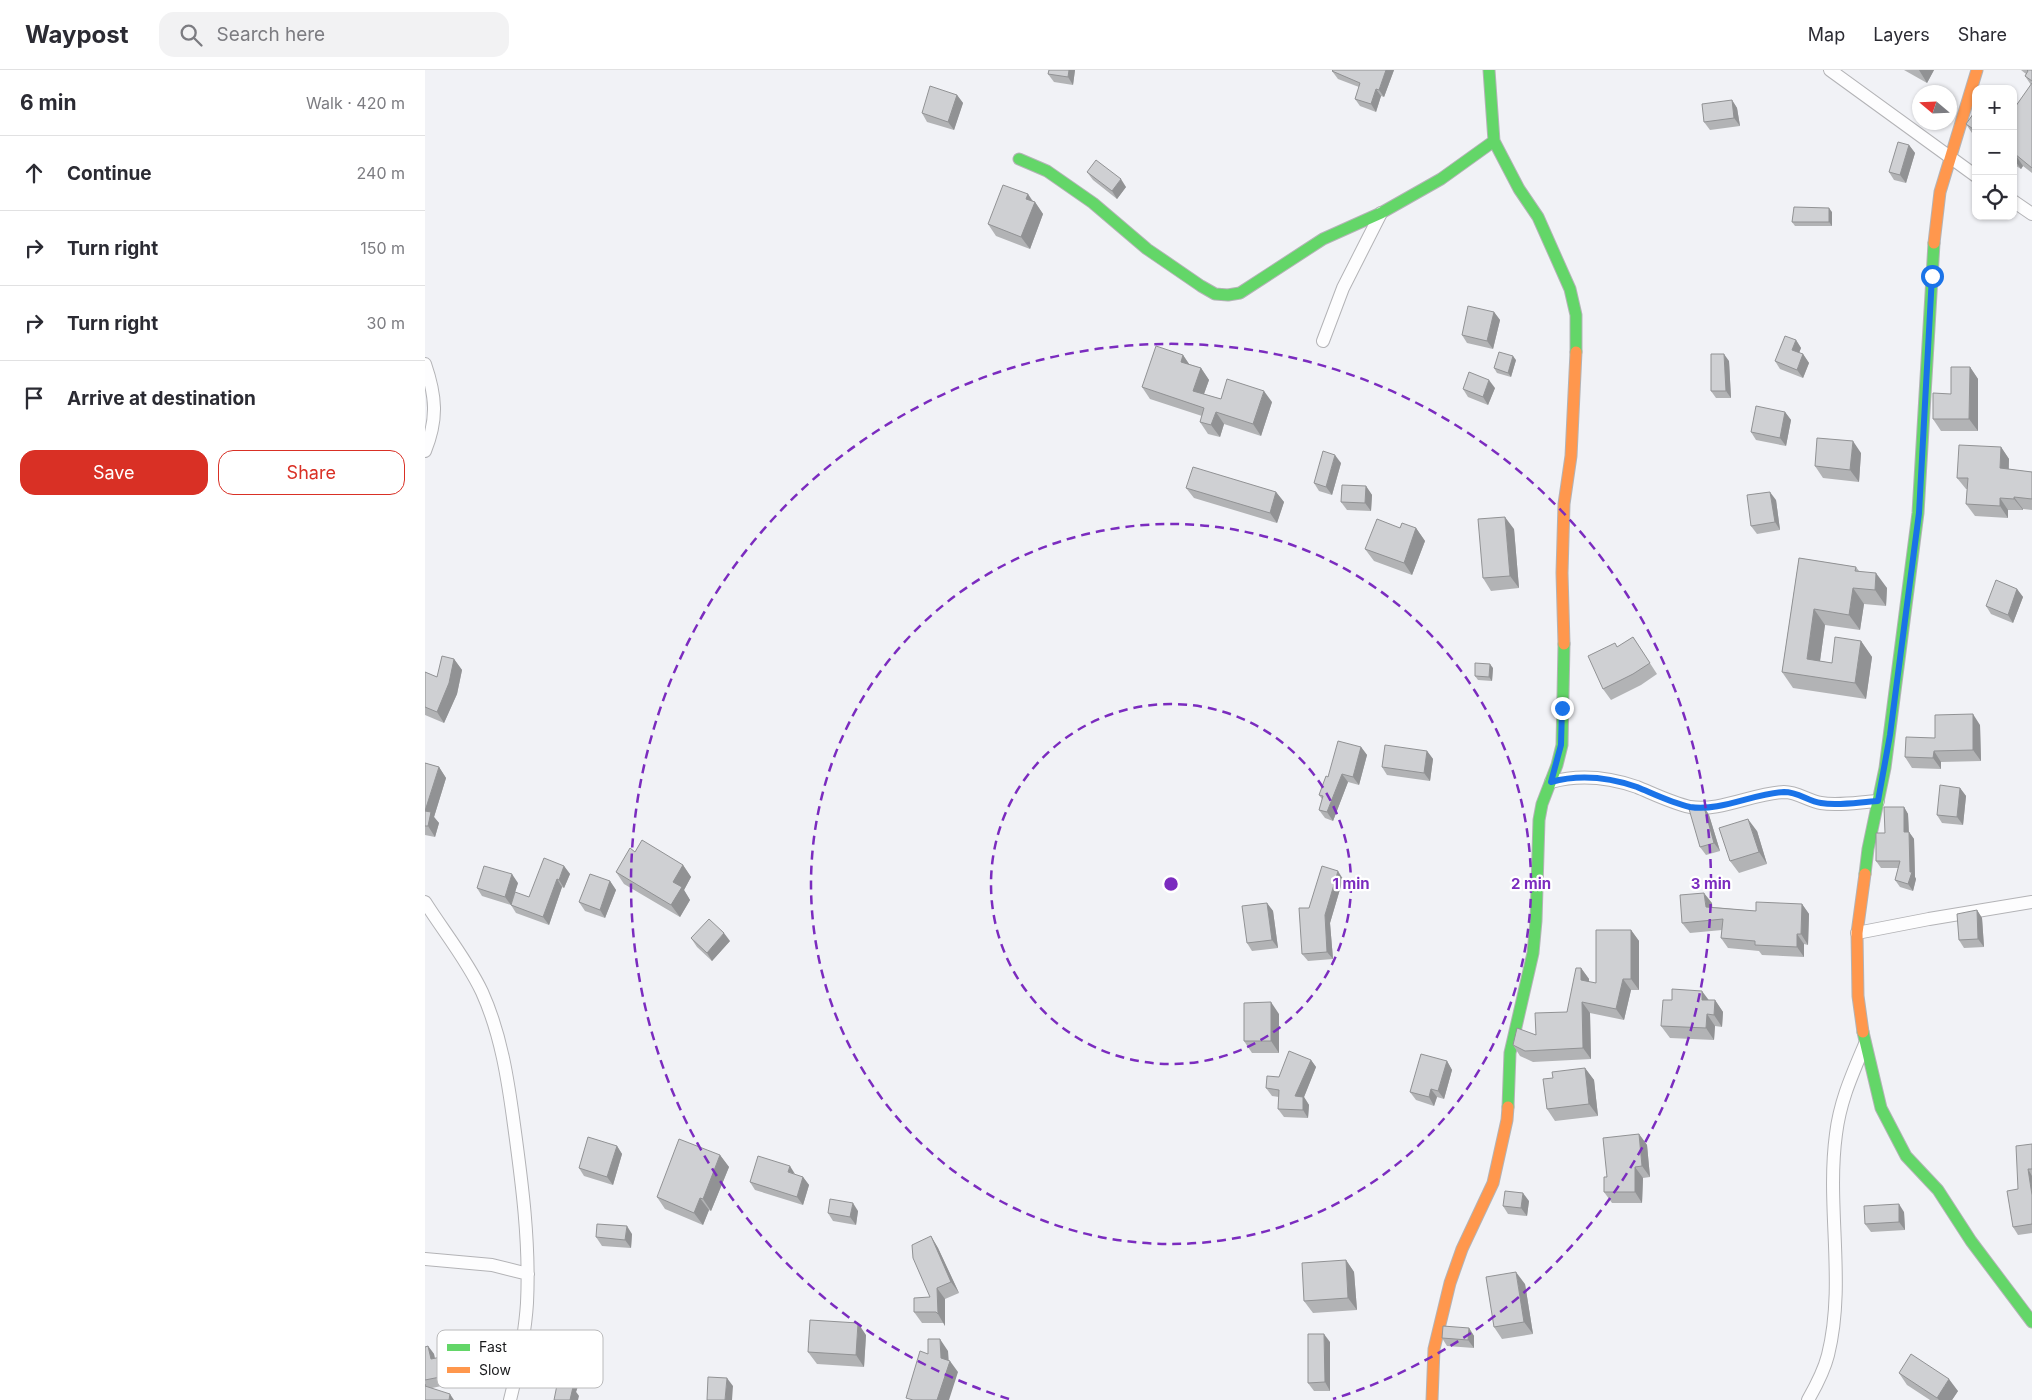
<!DOCTYPE html>
<html lang="en">
<head>
<meta charset="utf-8">
<style>
	:root { --surface:#fff; --page:#f2f2f3; --text:#2b2b33; --muted:#7c7c81; --line:#e1e1e2; --accent:#d93025 }
	body { margin:0; font-family:Inter,sans-serif; background:var(--page); color:var(--text) }
	.controls { position:absolute; right:15px; top:15px; display:grid; overflow:hidden; border-radius:10px; box-shadow:0 1px 4px #0004 }
	.controls button { width:45px; height:45px; display:grid; place-items:center; padding:0; border:0; border-bottom:1px solid var(--line); background:var(--surface); color:var(--text); font:25px sans-serif }
	.compass { position:absolute; left:1487px; top:15px; width:45px; height:45px; border-radius:50%; background:var(--surface); box-shadow:0 1px 4px #0004; rotate:289deg }
	.stop { position:absolute; width:15px; height:15px; margin:-11px; border:4px solid #1a73e8; border-radius:50%; background:#fff }
	.stop.end { background:#1a73e8; border-color:#fff; box-shadow:0 1px 5px #0008 }
	.list { margin:0; padding:0; list-style:none }
	h2 { display:flex; justify-content:space-between; align-items:center; height:65px; margin:0; padding:0 20px; font-size:21px }
	h2 small { font-size:16px; font-weight:400; color:var(--muted) }
	.list li { display:grid; grid-template-columns:32px 1fr auto; gap:15px; align-items:center; box-sizing:border-box; height:75px; padding:0 20px; border-top:1px solid var(--line) }
	.list b { display:block; font-size:19px; white-space:nowrap }
	.list em { font-size:16px; font-style:normal; color:var(--muted) }
	.actions { display:flex; gap:10px; padding:15px 20px }
	.actions a { flex:1; padding:11px 0; border:1px solid var(--accent); border-radius:15px; text-align:center; font-size:18px; color:var(--accent) }
	.actions .main { background:var(--accent); color:#fff }
	.icon { flex:none; width:28px; height:28px; fill:none; stroke:currentColor; stroke-width:2; stroke-linecap:round; stroke-linejoin:round }
	.map { position:relative; flex:none; width:1607px; height:1330px; overflow:hidden }
	header { display:flex; align-items:center; gap:30px; box-sizing:border-box; height:70px; padding:0 25px; background:var(--surface); border-bottom:1px solid var(--line) }
	header strong { font-size:24px }
	nav { display:flex; gap:28px; margin-inline-start:auto; font-size:18px }
	.search { width:350px; height:45px; background:var(--page); display:flex; align-items:center; gap:12px; box-sizing:border-box; padding:0 18px; border-radius:15px; color:var(--muted); font-size:19px }
	main { display:flex }
	aside { flex:1; background:var(--surface) }
	.map>svg:first-child { display:block }
	.lines { fill:none; stroke-linecap:round; stroke-linejoin:round }
	.street-casing { stroke:#b3b3b6; stroke-width:14 }
	.fast-casing { stroke:#b3b3b6; stroke-width:13 }
	.slow-casing { stroke:#b3b3b6; stroke-width:13 }
	.street { stroke:#fdfdfe; stroke-width:12 }
	.fast { stroke:#63d668; stroke-width:11 }
	.slow { stroke:#ff974d; stroke-width:11 }
	.wall { fill:#b2b3b5 }
	.shaded-wall { fill:#919294 }
	.building { fill:#cfd0d3; stroke:#919294 }
	.route { stroke:#1a73e8; stroke-width:6 }
	.ring { fill:none; stroke:#7b2cbf; stroke-width:2.5; stroke-dasharray:9 6 }
	.key { fill:#fff; stroke:#bababb; stroke-width:1 }
	.key-label { font-size:14px; fill:#191a1c }
	.centre { fill:#7b2cbf; stroke:#fff; stroke-width:2.5 }
	.ring-label { font-size:15px; text-anchor:middle; font-weight:bold; fill:#7b2cbf; stroke:#fff; stroke-width:4.5; stroke-linejoin:round; paint-order:stroke }
</style>
</head>
<body>
<header>
<strong>Waypost</strong>
<div class="search"><svg class="icon" aria-label="search" viewBox="0 0 24 24"><circle cx="10" cy="10" r="6"/><path d="M15 15l6 6"/></svg>Search here</div>
<nav><a>Map</a><a>Layers</a><a>Share</a></nav>
</header>
<main>
<aside>
<h2>6 min<small>Walk · 420 m</small></h2>
<ul class="list">
<li><svg class="icon" aria-label="ahead" viewBox="0 0 24 24"><path d="M12 20V5M6 11l6-6 6 6"/></svg><div><b>Continue</b></div><em>240 m</em></li>
<li><svg class="icon" aria-label="right" viewBox="0 0 24 24"><path d="M7 20v-9h11M14 6l5 5-5 5"/></svg><div><b>Turn right</b></div><em>150 m</em></li>
<li><svg class="icon" aria-label="right" viewBox="0 0 24 24"><path d="M7 20v-9h11M14 6l5 5-5 5"/></svg><div><b>Turn right</b></div><em>30 m</em></li>
<li><svg class="icon" aria-label="arrive" viewBox="0 0 24 24"><path d="M6 21V4h12l-3 4 3 4H6"/></svg><div><b>Arrive at destination</b></div></li>
</ul>
<div class="actions"><a class="main">Save</a><a>Share</a></div>
</aside>
<div class="map">
<svg width="1607" height="1330" viewBox="0 0 1607 1330">
	<rect width="100%" height="100%" fill="#f1f2f6"/>
	<g class="lines">
		<defs>
			<path id="street" d="M1405,0L1551,106
				M1588,131L1607,144
				M898,271L918,218L956,143
				M0,294C11,326 13,349 0,381
				M1126,712C1155,704 1183,707 1212,717C1229,724 1247,733 1265,737C1295,742 1329,723 1359,722C1373,722 1383,731 1396,733C1414,736 1434,732 1453,731
				M0,832C19,862 42,890 57,922C76,964 83,1010 89,1055C97,1113 105,1173 102,1233C100,1266 93,1298 85,1330
				M1432,863L1504,849L1607,832
				M0,1189L67,1195L103,1204
				M1383,1330C1391,1316 1399,1301 1403,1285C1421,1213 1401,1137 1411,1064C1415,1031 1427,1005 1440,974"/>
			<path id="fast" d="M1064,0L1069,71L1094,119L1113,147L1145,219L1151,245V282
				M594,89L622,101L668,133L722,179L776,216L790,224L803,225L815,223L898,169L956,143L1016,109L1069,71
				M1440,804L1443,779L1460,698L1493,443L1509,173
				M1438,962L1456,1038L1481,1086L1513,1120L1546,1171L1607,1252
				M1083,1037L1085,983L1108,883L1111,851L1114,750L1117,734L1132,695L1137,675L1139,574"/>
			<path id="slow" d="M1509,173L1515,122L1552,0
				M1139,574L1137,503L1139,434L1146,386L1151,282
				M1438,962L1433,926L1432,863L1440,804
				M1007,1330L1009,1279L1025,1213L1037,1179L1068,1113L1082,1050L1083,1037"/>
		</defs>
		<use href="#street" class="street-casing"/>
		<use href="#fast" class="fast-casing"/>
		<use href="#slow" class="slow-casing"/>
		<use href="#street" class="street"/>
		<use href="#fast" class="fast"/>
		<use href="#slow" class="slow"/>
	</g>
	<path class="wall" d="M624,0H650L648,15L629,12L623,4Z
		M969,0L959,27L956,26L951,42L935,36L930,29L934,17L913,9L907,1Z
		M1479,0H1509L1502,13Z
		M1596,0H1607V103L1598,96L1596,99L1588,94V40L1606,15L1600,6L1601,4Z
		M532,25L538,33L529,60L502,52L497,43Z
		M1307,30L1312,38L1315,56L1285,60L1279,52Z
		M1551,40V67L1549,66L1541,54Z
		M1484,75L1490,83L1481,113L1469,110L1464,102Z
		M662,102L701,117L692,129L668,110Z
		M603,124L608,131L610,132L618,144L605,179L571,166L563,154Z
		M1407,142V156H1370L1367,152Z
		M1069,242L1075,250L1068,279L1042,273L1037,265Z
		M1371,270L1376,278L1374,283L1378,284L1384,293L1378,308L1355,299L1350,291Z
		M758,285L764,294L776,298L784,310L779,324L796,329L847,332L836,366L799,354L795,367L783,364L775,352L777,346L725,329L717,317Z
		M1091,290L1086,307L1072,303L1069,298Z
		M1304,291L1306,328H1291L1286,321Z
		M1545,297L1553,309V361H1516L1508,349Z
		M1070,318L1063,335L1043,327L1038,319Z
		M1360,342L1366,350L1361,376L1331,370L1326,362Z
		M1576,377L1584,389V399L1607,402V440L1598,439V440H1583V448L1550,446L1541,434L1542,419H1541L1532,408Z
		M1436,383L1434,412L1398,408L1390,396Z
		M916,393L907,425L894,421L889,413Z
		M941,416L947,425L946,441L922,440L916,432Z
		M761,418L851,422L859,432L852,453L769,428Z
		M1351,430L1355,460L1332,464L1326,456Z
		M975,458H991L1000,471L987,505L949,491L940,479Z
		M1089,459L1094,518L1066,521L1058,508Z
		M1374,488L1431,497L1434,501L1462,518L1461,536L1439,534L1435,560L1400,555L1395,591L1407,593L1436,571L1447,587L1441,629L1368,618L1357,602Z
		M1592,519L1598,527L1588,553L1566,544L1561,536Z
		M1208,567L1232,604L1216,615L1186,630L1178,619L1193,577Z
		M29,589L37,600L32,624L19,653L0,645V602L12,607Z
		M1068,598L1067,611L1053,610L1050,606Z
		M1555,655L1556,691L1516,692V699L1487,698L1480,687L1510,668Z
		M936,677L942,685L934,715L923,712L908,751L900,748L894,740L897,729L894,725L903,707Z
		M1002,681L1008,689L1005,711L962,705L957,697Z
		M0,693L14,697L21,708L9,747L14,753L10,767L0,765Z
		M1535,718L1541,726L1538,755L1517,753L1512,745Z
		M1279,737L1284,745L1295,781L1281,785L1275,777Z
		M1479,737L1483,744L1484,762L1489,769L1490,807L1491,809L1488,821L1475,817L1470,810L1473,798H1456L1451,791L1460,763Z
		M1332,761L1342,794L1314,803L1305,791Z
		M210,782L258,795L266,807L259,820L265,830L255,847L199,814L191,802Z
		M139,796L145,804L139,818L137,817L124,855L91,843L86,835L57,826L52,818L93,813L86,834L104,827Z
		M918,809L905,853L908,889L883,891L877,884L884,838Z
		M185,811L191,820L180,848L160,841L154,832Z
		M842,833L848,841L853,878L827,881L822,873Z
		M1287,833V837L1331,841L1377,834L1384,844L1383,875L1379,874V887L1337,885L1334,881L1303,878L1296,868L1297,860L1265,863L1257,853Z
		M1552,840L1557,848L1559,877L1539,878L1534,870Z
		M1206,860L1214,871V920H1206L1199,950L1165,943L1166,989L1108,992L1095,986L1088,975L1111,965L1142,942L1156,898L1164,909V912L1171,913Z
		M266,868L305,871L287,891L272,877Z
		M1284,930H1290L1298,942L1297,957L1290,956L1289,970L1245,968L1236,956Z
		M854,944V983H827L819,971Z
		M886,990L891,997L879,1027L884,1035L883,1048L859,1047L853,1039L854,1027L847,1026L841,1018L854,1007Z
		M1022,991L1027,1000L1019,1029L1012,1027L1009,1036L991,1030L985,1022Z
		M1160,998L1169,1010L1173,1046L1130,1051L1122,1039L1128,1008Z
		M1214,1064L1222,1075L1225,1107L1218,1108L1217,1133H1187L1179,1122L1182,1107Z
		M1607,1074V1163L1593,1165L1588,1157L1593,1119Z
		M192,1076L197,1084L188,1115L159,1106L154,1098Z
		M295,1085L304,1097L286,1141L284,1140L278,1155L240,1139L232,1127Z
		M370,1105L378,1107L384,1115L378,1135L330,1120L325,1112Z
		M1104,1131L1102,1146L1083,1144L1078,1136Z
		M433,1141L431,1155L408,1151L403,1143Z
		M1479,1142L1480,1160L1446,1162L1440,1154Z
		M207,1164L206,1178L177,1176L171,1167Z
		M506,1166L513,1178L534,1223L520,1229V1256L519,1253H497L489,1242L505,1227Z
		M921,1190L929,1202L932,1240L888,1243L879,1231Z
		M1100,1214L1108,1264L1077,1269L1069,1257Z
		M1044,1258L1049,1266V1278L1022,1276L1017,1268Z
		M441,1265L439,1297L392,1294L383,1282Z
		M905,1272V1321H889L883,1313Z
		M3,1276L9,1284L10,1288L22,1295L26,1314L7,1318L0,1330V1277Z
		M133,1287L136,1292L151,1296L157,1304L151,1322L154,1326L132,1311L109,1303L103,1295Z
		M1474,1303L1533,1321L1527,1330H1505L1482,1315Z"/>
	<path class="shaded-wall" d="M644,0H650L648,15L643,7Z
		M961,0H969L959,27L954,20Z
		M1494,0H1509L1502,13Z
		M951,19L956,26L951,42L946,34Z
		M532,25L538,33L529,60L523,52Z
		M1307,30L1312,38L1315,56L1309,48Z
		M1484,75L1490,83L1481,113L1475,105Z
		M1590,84L1598,96L1596,99L1588,88V86Z
		M696,109L701,117L692,129L687,121Z
		M603,124L609,134L610,132L618,144L605,179L596,167L601,129Z
		M1404,138L1407,142V156L1404,152Z
		M1069,242L1075,250L1068,279L1062,271Z
		M1371,270L1376,278L1372,288L1367,280Z
		M1299,284L1304,291L1306,328L1301,321Z
		M1378,284L1384,293L1378,308L1372,300Z
		M758,285L766,297L756,292Z
		M1088,286L1091,290L1086,307L1083,303Z
		M1545,297L1553,309V361L1544,349Z
		M776,298L784,310L776,332L768,321Z
		M1064,310L1070,318L1063,335L1058,327Z
		M839,321L847,332L836,366L828,354Z
		M791,342L799,354L795,367L786,355Z
		M1360,342L1366,350L1361,376L1355,368Z
		M1428,371L1436,383L1434,412L1425,400Z
		M1576,377L1584,389L1583,410L1575,398Z
		M910,385L916,393L907,425L901,417Z
		M941,416L947,425L946,441L940,433Z
		M851,422L859,432L852,453L845,443Z
		M1345,422L1351,430L1355,460L1350,452Z
		M1589,427L1598,439V440L1589,429Z
		M1575,428L1583,440V448L1575,436Z
		M1080,447L1089,459L1094,518L1085,506Z
		M991,458L1000,471L987,505L979,493Z
		M1451,503L1462,518L1461,536L1450,520Z
		M1428,518L1439,534L1435,560L1424,545Z
		M1592,519L1598,527L1588,553L1583,545Z
		M1389,539L1400,555L1393,605L1382,589Z
		M1436,571L1447,587L1441,629L1430,613Z
		M29,589L37,600L32,624L19,653L12,642Z
		M1065,594L1068,598L1067,611L1064,607Z
		M1548,644L1555,655L1556,691L1548,680Z
		M936,677L942,685L934,715L928,707Z
		M1002,681L1008,689L1005,711L999,703Z
		M1509,681L1516,692V699L1508,688Z
		M14,697L21,708L9,747L14,753L10,767L3,756L0,741Z
		M917,704L923,712L908,751L902,742Z
		M1535,718L1541,726L1538,755L1532,747Z
		M1279,737L1284,745L1295,781L1289,773Z
		M1479,737L1483,744L1484,769L1479,762Z
		M1323,749L1332,761L1342,794L1334,782Z
		M1484,762L1489,769L1490,807L1491,809L1488,821L1483,814L1485,802Z
		M258,795L266,807L259,820L265,830L255,847L246,835L248,812Z
		M139,796L145,804L139,818L134,810Z
		M913,801L918,809L905,853L908,889L902,882L900,845Z
		M87,804L93,813L86,835L80,827Z
		M132,809L137,817L124,855L118,847Z
		M185,811L191,820L180,848L175,840Z
		M1279,823L1287,833L1288,847L1281,837Z
		M842,833L848,841L853,878L847,870Z
		M1377,834L1384,844L1383,875L1376,864Z
		M1552,840L1557,848L1559,877L1553,869Z
		M1206,860L1214,871V920L1206,909Z
		M299,863L305,871L287,891L282,883Z
		M1372,864L1379,874V887L1372,877Z
		M1156,898L1164,909V921L1156,910Z
		M1198,909L1206,920L1199,950L1191,939Z
		M1277,921L1286,933L1277,930Z
		M1290,930L1298,942L1297,957L1289,945Z
		M846,932L854,944V983L846,971Z
		M1157,932L1165,943L1166,989L1158,978Z
		M1282,944L1290,956L1289,970L1281,958Z
		M886,990L891,997L879,1027L884,1035L883,1048L878,1040L870,1026Z
		M1022,991L1027,1000L1019,1029L1013,1021Z
		M1160,998L1169,1010L1173,1046L1164,1034Z
		M1006,1019L1012,1027L1009,1036L1004,1027Z
		M1214,1064L1222,1075L1225,1107L1217,1096Z
		M192,1076L197,1084L188,1115L182,1107Z
		M295,1085L304,1097L286,1141L278,1129Z
		M365,1096L370,1104L363,1102Z
		M1210,1097L1218,1108L1217,1133L1210,1122Z
		M1603,1099L1607,1106V1125Z
		M378,1107L384,1115L378,1135L372,1127Z
		M1098,1123L1104,1131L1102,1146L1096,1138Z
		M275,1128L284,1140L278,1155L269,1143Z
		M428,1133L433,1141L431,1155L425,1147Z
		M1474,1134L1479,1142L1480,1160L1474,1152Z
		M202,1156L207,1164L206,1178L200,1170Z
		M506,1166L513,1178L534,1223L526,1212Z
		M921,1190L929,1202L932,1240L923,1228Z
		M1091,1202L1100,1214L1108,1264L1099,1252Z
		M512,1218L520,1229V1256L513,1244Z
		M433,1253L441,1265L439,1297L431,1285Z
		M1044,1258L1049,1266V1278L1043,1270Z
		M899,1264L905,1272V1321L900,1312Z
		M515,1269L523,1281L524,1294L525,1291L533,1302L524,1330H512L516,1288Z
		M3,1276L9,1284L11,1297L6,1289Z
		M16,1287L22,1295L26,1314L20,1306Z
		M151,1296L157,1304L151,1322L154,1326L153,1330H145L144,1317Z
		M302,1308L308,1316L307,1330H300Z
		M1524,1309L1533,1321L1527,1330H1514L1512,1328Z
		M25,1324L29,1330H24Z"/>
	<path class="building" d="M624,0H644L643,7L623,4Z
		M908,0H961L954,20L951,19L946,34L930,29L935,13L907,1Z
		M1602,0H1607V11L1600,6L1603,1Z
		M1607,13V98L1590,84L1588,86V40Z
		M505,16L532,25L523,52L497,43Z
		M1307,30L1309,48L1279,52L1277,34Z
		M1551,40V61L1541,54Z
		M1473,72L1484,75L1475,105L1464,102Z
		M671,90L696,109L687,121L662,102Z
		M578,115L603,124L601,129L610,132L596,167L563,154Z
		M1369,137L1404,138V152H1367Z
		M1043,236L1069,242L1062,271L1037,265Z
		M1360,266L1371,270L1367,280L1378,284L1372,300L1350,291Z
		M731,276L758,285L756,292L776,298L768,321L796,329L802,309L839,321L828,354L791,342L786,355L775,352L779,338L717,317Z
		M1074,282L1088,286L1083,303L1069,298Z
		M1286,284H1299L1301,321H1286Z
		M1526,297H1545L1544,349H1508V323L1526,324Z
		M1044,302L1064,310L1058,327L1038,319Z
		M1331,336L1360,342L1355,368L1326,362Z
		M1392,368L1428,371L1425,400L1390,396Z
		M1534,375L1576,377L1575,398L1607,402V429L1589,427V429L1575,428V436L1541,434L1543,408H1532Z
		M898,381L910,385L901,417L889,413Z
		M768,397L851,422L845,443L761,418Z
		M917,415L941,416L940,433L916,432Z
		M1345,422L1350,452L1326,456L1322,425Z
		M1080,447L1085,506L1058,508L1053,449Z
		M952,449L975,458L977,453L991,458L979,493L940,479Z
		M1374,488L1431,497L1430,501L1451,503L1450,520L1428,518L1424,545L1389,539L1382,589L1407,593L1410,567L1436,571L1430,613L1357,602Z
		M1571,510L1592,519L1583,545L1561,536Z
		M1208,567L1225,593L1208,604L1178,619L1163,586L1190,573L1192,577Z
		M17,586L29,589L24,613L12,642L0,637V602L12,607Z
		M1050,593L1065,594L1064,607L1050,606Z
		M1548,644V680L1509,681L1508,688L1480,687L1481,667L1510,668V645Z
		M913,671L936,677L928,707L917,704L902,742L894,740L898,726L894,725L901,706L903,707Z
		M960,675L1002,681L999,703L957,697Z
		M0,693L14,697L0,741L6,742L3,756H0Z
		M1515,715L1535,718L1532,747L1512,745Z
		M1279,737L1289,773L1275,777L1264,739Z
		M1459,737H1479V762H1484L1485,802H1487L1483,814L1470,810L1475,791H1451V763H1460Z
		M1323,749L1334,782L1305,791L1294,758Z
		M217,770L258,795L248,812L257,817L246,835L191,802L205,778L210,782Z
		M119,788L139,796L134,810L132,809L118,847L86,835L90,822L104,827Z
		M59,796L87,804L80,827L52,818Z
		M897,796L913,801L900,845L902,882L877,884L874,838H884Z
		M165,804L185,811L175,840L154,832Z
		M1279,823L1281,837L1331,841V832L1377,834L1376,864H1372V877L1330,875V871L1296,868L1298,849L1257,853L1255,825Z
		M842,833L847,870L822,873L817,836Z
		M1552,840L1553,869L1534,870L1532,844Z
		M284,849L299,863L282,883L266,868Z
		M1171,860H1206V909H1198L1191,939L1157,932L1158,978L1100,981L1088,975L1092,958L1111,965L1110,943L1142,942L1151,898H1156V910L1171,913Z
		M1247,919L1277,921V930H1290L1289,945L1282,944L1281,958L1236,956L1238,930H1247Z
		M846,932V971H819V933Z
		M864,981L886,990L870,1026L878,1027V1040L853,1039L854,1020L841,1018L842,1006L854,1007Z
		M996,984L1022,991L1013,1021L1006,1019L1004,1027L985,1022Z
		M1160,998L1164,1034L1122,1039L1118,1009L1128,1008L1127,1002Z
		M1214,1064L1217,1096L1210,1097V1122H1179V1107H1182L1178,1068Z
		M163,1067L192,1076L182,1107L154,1098Z
		M254,1069L295,1085L278,1129L275,1128L269,1143L232,1127Z
		M1607,1074V1099H1603L1607,1125V1154L1588,1157L1582,1121L1593,1119L1591,1076Z
		M333,1086L365,1096L363,1102L378,1107L372,1127L325,1112Z
		M1080,1121L1098,1123L1096,1138L1078,1136Z
		M405,1129L428,1133L425,1147L403,1143Z
		M1474,1134V1152L1440,1154L1439,1136Z
		M172,1154L202,1156L200,1170L171,1167Z
		M506,1166L526,1212L512,1218L513,1244L511,1242H489V1228L505,1227L488,1188L487,1175Z
		M921,1190L923,1228L879,1231L877,1193Z
		M1091,1202L1099,1252L1069,1257L1061,1207Z
		M385,1250L433,1253L431,1285L383,1282Z
		M1018,1256L1044,1258L1043,1270L1017,1268Z
		M883,1264H899L900,1312L883,1313Z
		M503,1269H515L516,1288L525,1291L512,1330H488L481,1328L495,1281L503,1284Z
		M3,1276L6,1289L16,1287L20,1306L0,1310V1277Z
		M108,1279L133,1287L132,1290L151,1296L144,1317H148L145,1330H129L134,1305L103,1295Z
		M1486,1284L1524,1309L1512,1328L1474,1303Z
		M283,1307L302,1308L300,1330H282Z
		M0,1314V1316L25,1324L24,1330H0Z"/>
	<g class="lines">
		<path class="route" d="M1137,638L1136,675L1126,712C1155,704 1183,707 1212,717C1229,724 1247,733 1265,737C1295,742 1330,723 1359,722C1373,722 1383,731 1396,733C1414,736 1434,732 1453,731L1465,665L1494,443L1507,206"/>
	</g>
	<g class="ring">
		<circle cx="746" cy="814" r="180"/>
		<circle cx="746" cy="814" r="360"/>
		<path d="M584 1329A540 540 0 1 1 908 1329"/>
	</g>
	<rect x="12" y="1260" width="166" height="58" rx="8" class="key"/>
	<rect x="22" y="1274" width="23" height="7" fill="#63d668"/>
	<rect x="22" y="1297" width="23" height="6" fill="#ff974d"/>
	<g class="key-label">
		<text x="54" y="1282">Fast</text>
		<text x="54" y="1305">Slow</text>
	</g>
	<circle cx="746" cy="814" r="8" class="centre"/>
	<g class="ring-label">
		<text x="926" y="819">1 min</text>
		<text x="1106" y="819">2 min</text>
		<text x="1286" y="819">3 min</text>
	</g>
</svg>
<div class="controls">
<button>+</button>
<button>−</button>
<button><svg class="icon" aria-label="locate" viewBox="0 0 24 24"><circle cx="12" cy="12" r="6"/><path d="M12 2v4M12 18v4M2 12h4M18 12h4"/></svg></button>
</div>
<svg class="compass" viewBox="-18 -18 36 36"><path d="M0-13l5 13h-10z" fill="#e53935"/><path d="M0 13l5-13h-10z" fill="#7c7c81"/></svg>
<div class="stop" style="left:1507px;top:206px"></div>
<div class="stop end" style="left:1137px;top:638px"></div>
</div>
</main>
</body>
</html>
